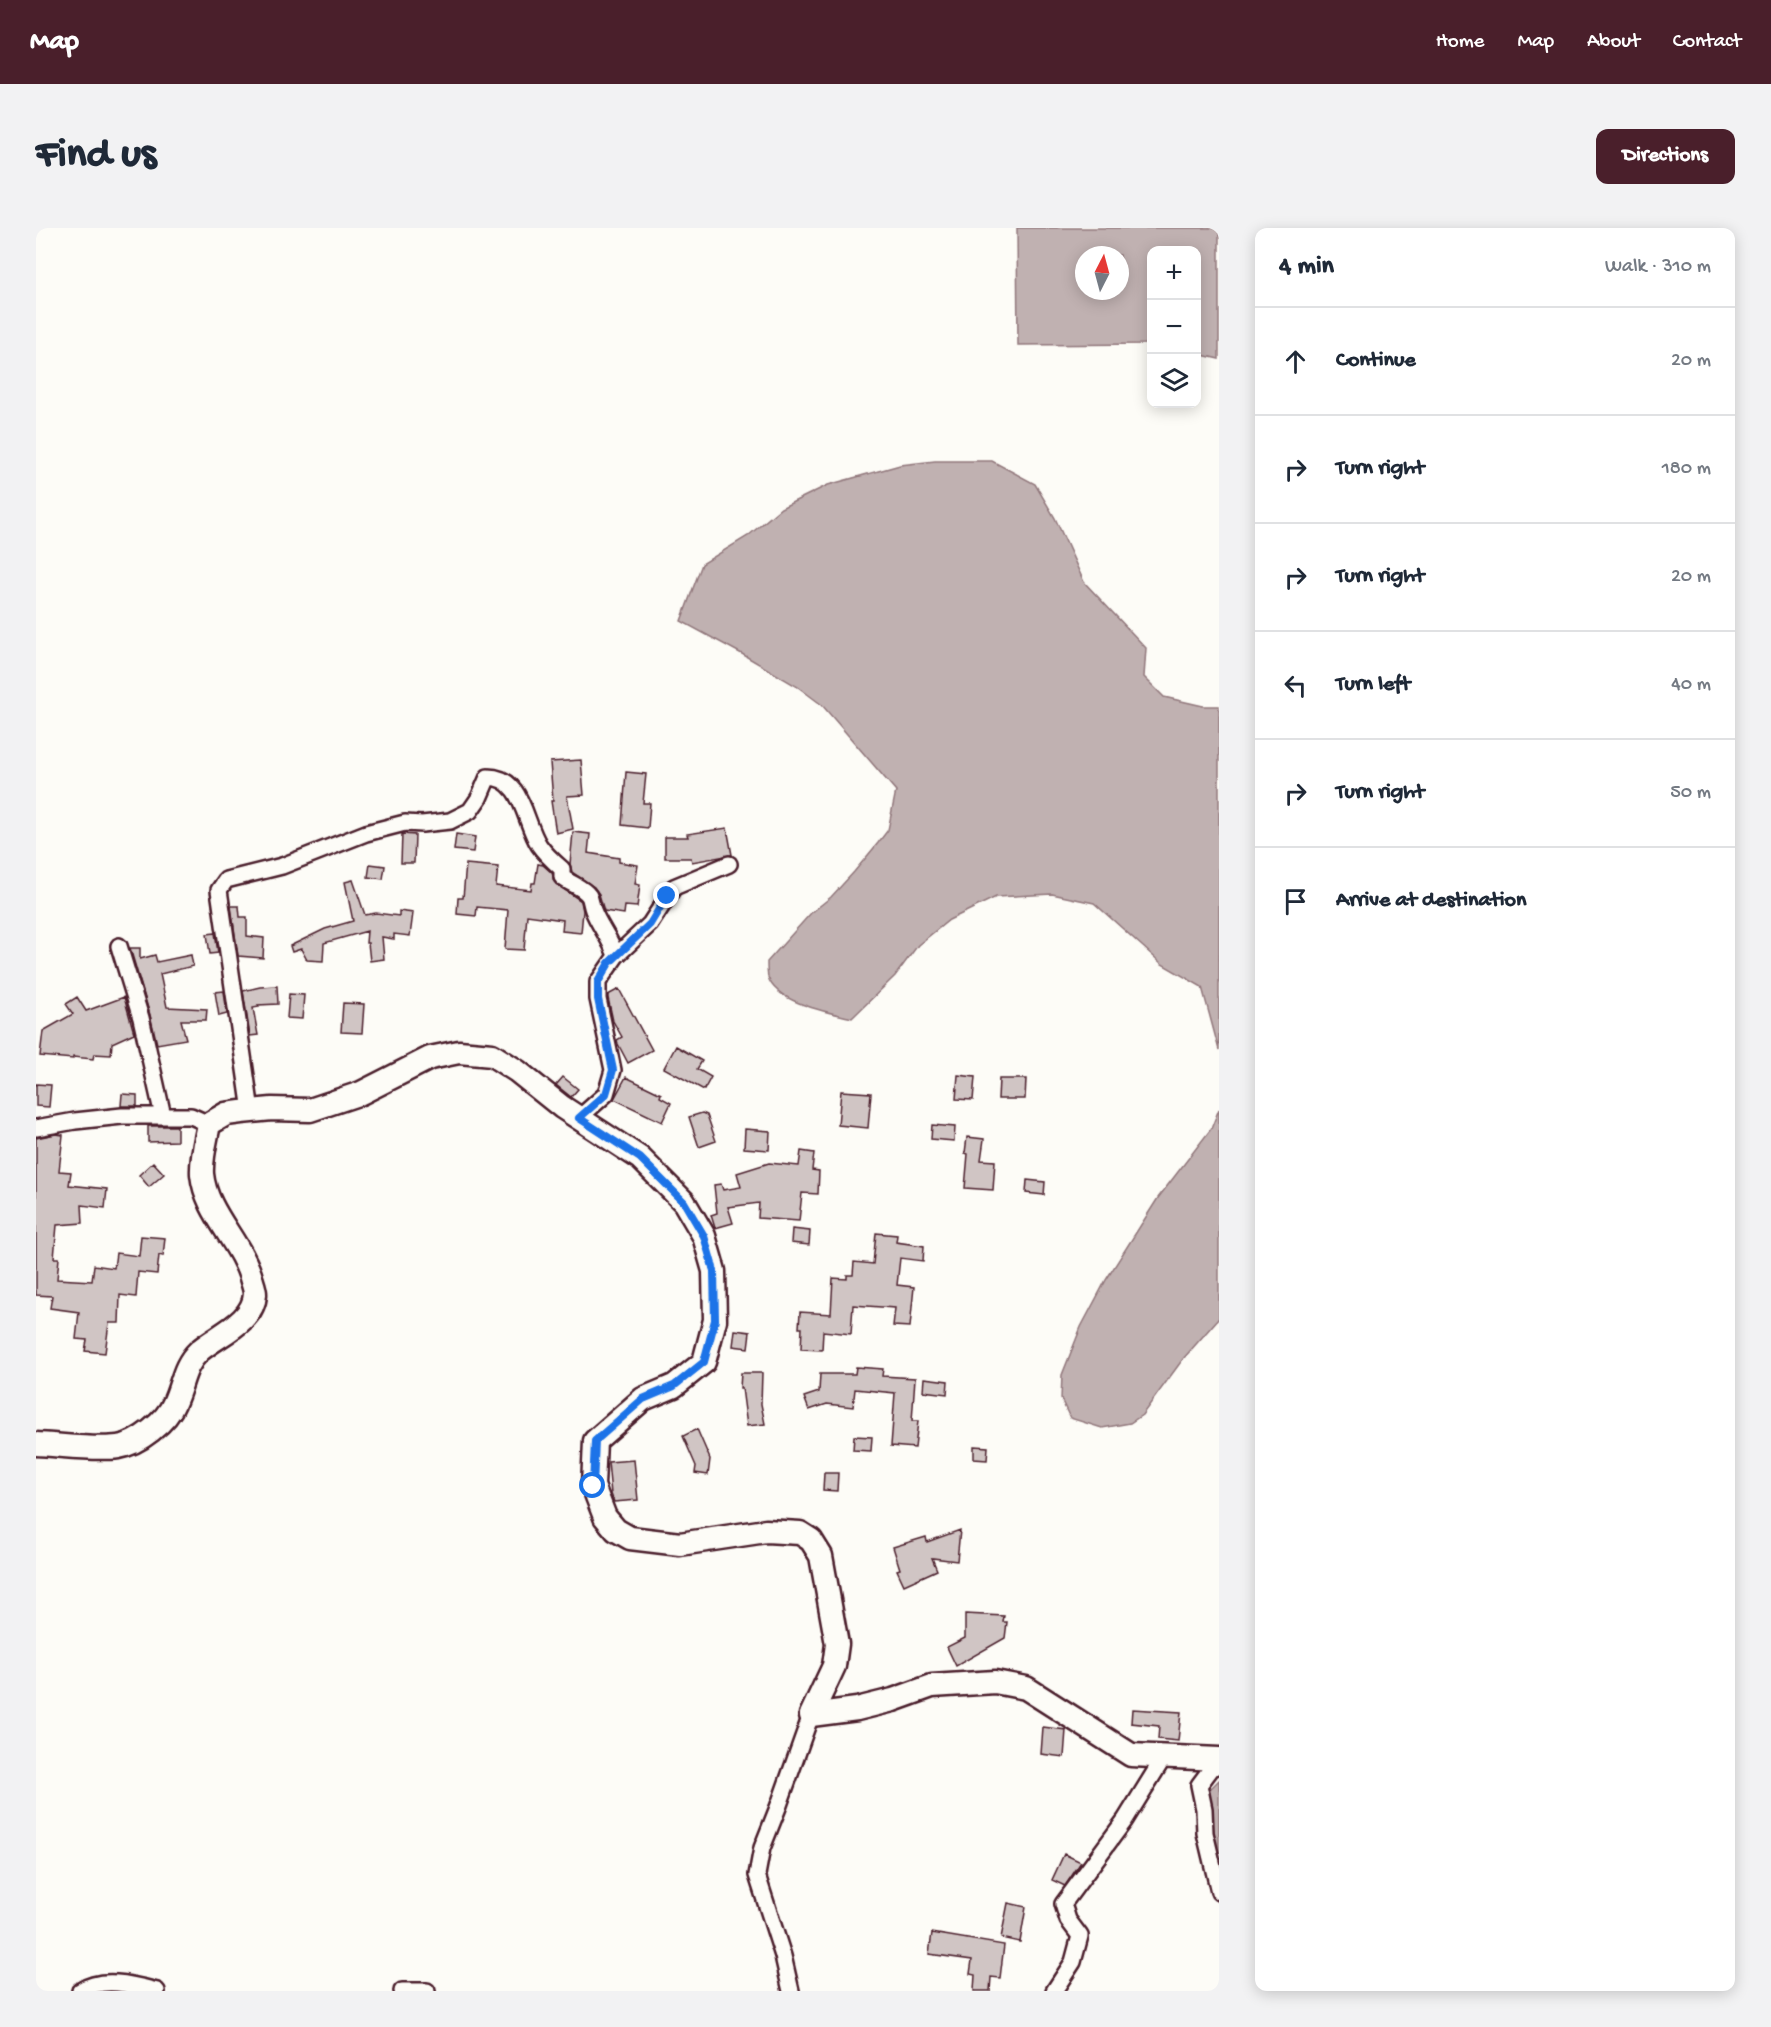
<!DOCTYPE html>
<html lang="en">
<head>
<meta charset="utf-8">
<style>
	:root { --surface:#fff; --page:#f2f2f3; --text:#1f2937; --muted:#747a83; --line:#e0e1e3; --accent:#4a1f2b }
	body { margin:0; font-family:"Gochi Hand",sans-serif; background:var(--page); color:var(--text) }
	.controls { position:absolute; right:18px; top:18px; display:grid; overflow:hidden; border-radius:12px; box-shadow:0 3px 15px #0003 }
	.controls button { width:54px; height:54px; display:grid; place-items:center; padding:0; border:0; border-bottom:2px solid var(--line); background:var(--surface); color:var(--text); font:30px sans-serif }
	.compass { position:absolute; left:1039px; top:18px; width:54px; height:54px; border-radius:50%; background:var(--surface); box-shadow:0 3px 15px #0003; rotate:6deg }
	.stop { position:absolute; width:18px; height:18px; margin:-14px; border:4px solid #1a73e8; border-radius:50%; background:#fff }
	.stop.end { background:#1a73e8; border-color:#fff; box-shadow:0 2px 6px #0008 }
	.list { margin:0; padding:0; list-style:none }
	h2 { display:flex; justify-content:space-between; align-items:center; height:78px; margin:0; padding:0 24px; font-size:26px }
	h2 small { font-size:20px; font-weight:400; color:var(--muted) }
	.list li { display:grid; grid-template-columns:39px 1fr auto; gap:18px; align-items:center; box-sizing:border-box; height:108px; padding:0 24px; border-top:2px solid var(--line) }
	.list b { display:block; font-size:22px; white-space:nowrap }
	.list em { font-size:20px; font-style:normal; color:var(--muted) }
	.icon { flex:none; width:33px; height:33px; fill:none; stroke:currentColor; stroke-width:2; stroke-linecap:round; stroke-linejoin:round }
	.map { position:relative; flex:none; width:1183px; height:1763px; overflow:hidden; border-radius:12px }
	header { display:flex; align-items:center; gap:36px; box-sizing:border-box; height:84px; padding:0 30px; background:var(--accent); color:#fff }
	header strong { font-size:28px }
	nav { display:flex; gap:33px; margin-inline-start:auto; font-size:21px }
	.intro { display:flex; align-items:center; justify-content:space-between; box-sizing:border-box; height:144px; padding:0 36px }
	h1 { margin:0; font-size:42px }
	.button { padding:15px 27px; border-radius:12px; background:var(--accent); color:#fff; font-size:21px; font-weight:700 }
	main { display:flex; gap:36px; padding:0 36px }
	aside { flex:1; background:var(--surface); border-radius:12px; box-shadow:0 3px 15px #0003 }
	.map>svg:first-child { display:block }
	.water { fill:#c0b1b1; stroke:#91777b; stroke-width:1.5; fill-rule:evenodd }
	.building { fill:#d0c5c4; stroke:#4a1f2b; stroke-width:1.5 }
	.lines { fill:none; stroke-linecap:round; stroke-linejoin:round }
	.street-casing { stroke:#4a1f2b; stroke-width:20 }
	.secondary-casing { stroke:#4a1f2b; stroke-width:27 }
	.street { stroke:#fdfcf7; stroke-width:15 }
	.secondary { stroke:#fdfcf7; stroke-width:22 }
	.route { stroke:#1a73e8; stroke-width:8 }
</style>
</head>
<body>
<header>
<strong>Map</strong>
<nav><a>Home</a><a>Map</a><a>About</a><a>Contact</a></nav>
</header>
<div class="intro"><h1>Find us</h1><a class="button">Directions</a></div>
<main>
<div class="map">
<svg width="1183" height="1763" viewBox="0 0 1183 1763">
	<rect width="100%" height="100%" fill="#fdfcf7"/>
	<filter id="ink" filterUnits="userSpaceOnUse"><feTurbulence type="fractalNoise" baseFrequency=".0167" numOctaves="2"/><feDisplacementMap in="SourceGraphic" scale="12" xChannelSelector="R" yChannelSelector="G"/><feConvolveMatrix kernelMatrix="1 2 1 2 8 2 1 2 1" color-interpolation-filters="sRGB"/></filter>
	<g filter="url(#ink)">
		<path class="water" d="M981,0H1183V131L1161,126L1160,22H1116L1115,116L982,117ZM1048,27H1084V63H1048Z
			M899,233H956L999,256L1019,290L1048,354L1110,420L1108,449L1128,469L1167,478H1183V822L1166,759L1126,736L1058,675L1016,666L960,669L913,692L882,717L859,748L816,790C792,784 740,775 732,749C731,744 731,739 731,734L775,685L795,669L818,644L842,615L852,602L860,563L786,477L762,459L706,426L645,393L666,336L712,308L745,280L792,257L864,237Z
			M1183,881V1090L1147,1131L1106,1187L1094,1195L1066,1200L1034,1190L1025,1171L1026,1147L1045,1099L1070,1052L1122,970L1175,901Z
			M1183,1552V1635L1180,1627L1174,1570V1561Z"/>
		<path class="building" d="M545,532L548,567L531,568L537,601L520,605L515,573H517L514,534Z
			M590,544L610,546L607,575H614L612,600L586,597Z
			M691,600L696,627L656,634L655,630H629V609H652L651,606Z
			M537,604L554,606L552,625L583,630V634L602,637L599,656L604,657L601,679L589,678L588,686L568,683L563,666L558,659L536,644L534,636Z
			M366,606L379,607L378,635H365Z
			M420,606L439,609L437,624L418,622Z
			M334,636L349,638L347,651L332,649Z
			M430,636L462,639L460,658L495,662L496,655H499L502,636L507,637L516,645L520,656L545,673L547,683L545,705L526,703L527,692L491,687L488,722L469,721L472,682L441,679L440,688L421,686L422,670H427Z
			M317,652L329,687L340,685L363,688V683L377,685L374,708L358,706V711L346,709L348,731L334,733L332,715H330L331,703L288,715L287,733L271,732L265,721L256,724L254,718L289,701L317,693L309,654Z
			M195,678H203L204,689H211V708L228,710L227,730L202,728Z
			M179,705L182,725L174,726L171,706Z
			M94,720H104V731L119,727L121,734L155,727L157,738L124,746L131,779L171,781L170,792H145L150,811L121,816L114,787Z
			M241,758L242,776L222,777L223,779L217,780L222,807L214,808L207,763L224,759Z
			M583,761L616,822L592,835L582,816L581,812L586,809L577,793L572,770V767Z
			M188,763L191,786L183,788L179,764Z
			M253,766L268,767L266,791L251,790Z
			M41,769L50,783L88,769L98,805L76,815L75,827L58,826L57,831L37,829V831L4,828L7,803L37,786L30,776Z
			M307,775L328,776L326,805L305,804Z
			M640,818L666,833L661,841L675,849L668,862L628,840Z
			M922,847L939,849L937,872L920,871Z
			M527,849L542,861L535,869L520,857Z
			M590,849L625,866L624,869L635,875L626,894L578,871Z
			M963,851H990L989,871H962Z
			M0,856L15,857L13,879L0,878Z
			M805,863L835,865L832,900L802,897Z
			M86,866L101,867V878H85Z
			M666,885L671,887L680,913L663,919L653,889Z
			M896,897L919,899L918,913L895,911Z
			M112,898H141V913L112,914Z
			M709,901L734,903L733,922L708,920Z
			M20,906L27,907L23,943L35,944L33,957L71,961L69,980L46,977L47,995L21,997L18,1030H23L21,1051L56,1053L58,1037L78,1040L80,1025L103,1028L105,1008L129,1010L127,1028L123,1027L121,1046L102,1044L100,1069L84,1067L83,1095H73L69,1125L49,1123L51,1112L40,1111L43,1084L14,1080L16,1068L0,1067V910Z
			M931,909L948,911L945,932L959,933L957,962L929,960L932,926L929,925Z
			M765,923L778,925L776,942L783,943L782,966L766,965L763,993L722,990L723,975L692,979L697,995L679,1000L675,987L681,985L678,957L685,956L687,962L705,959L701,945L733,935L763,938Z
			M117,934L128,946L113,959L103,947Z
			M991,952L1009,954L1008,967L990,965Z
			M756,1001L774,1003L773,1017L755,1015Z
			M840,1005L861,1007L860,1014L888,1018L887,1033L864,1030L861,1057L878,1059L874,1099L857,1098L859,1080L817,1077L815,1106L787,1103L786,1122L765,1121L766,1100H763L764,1084L795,1086L797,1050L811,1051V1047H817L818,1034L837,1036Z
			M699,1102L714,1104L712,1120L697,1118Z
			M820,1139L847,1141L846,1148L879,1150L876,1193H882L879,1220L855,1218L859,1165L819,1161L817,1179L791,1176L773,1182L768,1169L783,1164L784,1146H819Z
			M705,1145H726L725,1176L729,1196L711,1198L706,1160H704Z
			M888,1150L912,1153L911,1166L887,1163Z
			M661,1201L674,1231L672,1247L659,1245L660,1238L647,1208Z
			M818,1208L836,1209L835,1223L817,1222Z
			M938,1218L952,1219L951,1232L938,1231Z
			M598,1232L602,1272L578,1274L575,1266L572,1234Z
			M788,1245H802L801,1263L787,1262Z
			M924,1302L921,1333L896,1330L901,1342L868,1357L861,1342L864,1341L857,1319L890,1309L891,1314Z
			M929,1386L968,1388L967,1394H971L969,1410L920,1438L911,1419L929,1410Z
			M1096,1481L1145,1484L1142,1513L1122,1511L1123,1498L1095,1495Z
			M1007,1499L1030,1502L1028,1529L1005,1526Z
			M1028,1626L1045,1634L1029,1658L1016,1652Z
			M972,1675L990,1679L984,1714L965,1710Z
			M896,1705L968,1717L964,1750L955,1749L954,1763H938L939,1747L934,1746L936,1732L893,1726Z"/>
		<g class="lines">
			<defs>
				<path id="street" d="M83,718L105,790L127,888
					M580,728L614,696L638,659L693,636
					M215,883L183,662L190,652L246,638L330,605L369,595L386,596L414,593L434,583L443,570L452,549C487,549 488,594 503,617C509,626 518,634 526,641V649C534,656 547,659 553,668C555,672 555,677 557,682C563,698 575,711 580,728L562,754V771L577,842L570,866L543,890
					M0,900L39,893L86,888H155L173,896
					M1183,1536L1175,1541L1163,1557L1168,1581L1169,1605L1183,1664
					M44,1763C66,1748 98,1757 121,1763
					M366,1763H391
					M755,1763L747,1728L721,1647L726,1620L743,1577L775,1487
					M1018,1763L1037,1734L1044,1708L1032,1692L1027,1676L1089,1592L1128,1529"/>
				<path id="secondary" d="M0,1216C24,1217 59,1222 82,1219C102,1216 131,1193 138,1175C147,1156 147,1138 163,1123C181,1107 218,1094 219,1066C219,1062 217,1056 216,1053C206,1014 170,986 166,946C165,930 170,912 173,896L190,886L205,884L236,881L274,882L325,865L394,830L423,824L456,827L481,843L526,879L604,930L648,974L668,1008L678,1043L679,1092L668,1134L638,1158L607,1171L559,1213L557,1258L569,1289L580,1302L594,1310L644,1316L730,1303L764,1305L775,1312L785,1328L801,1416L798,1438L775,1487
					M775,1487L821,1481L857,1472L896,1458L959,1454L990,1460L1095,1527L1183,1531"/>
			</defs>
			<use href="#street" class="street-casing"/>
			<use href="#secondary" class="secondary-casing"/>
			<use href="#street" class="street"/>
			<use href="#secondary" class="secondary"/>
		</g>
	</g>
	<g class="lines" filter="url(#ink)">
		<path class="route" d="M557,1258L559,1213L607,1171L638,1158L668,1134L679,1092L678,1043L668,1008L648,974L604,930L543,890L570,866L577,842L562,771V754L573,735L614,696L631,668"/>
	</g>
</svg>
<div class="controls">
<button>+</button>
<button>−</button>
<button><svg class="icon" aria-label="layers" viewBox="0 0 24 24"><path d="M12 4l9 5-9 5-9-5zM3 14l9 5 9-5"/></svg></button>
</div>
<svg class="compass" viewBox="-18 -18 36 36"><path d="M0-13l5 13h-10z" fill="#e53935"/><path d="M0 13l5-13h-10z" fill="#747a83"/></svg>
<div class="stop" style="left:557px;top:1258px"></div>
<div class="stop end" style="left:631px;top:668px"></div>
</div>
<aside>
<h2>4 min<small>Walk · 310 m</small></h2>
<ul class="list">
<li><svg class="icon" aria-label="ahead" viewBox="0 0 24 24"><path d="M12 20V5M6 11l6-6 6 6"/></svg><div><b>Continue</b></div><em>20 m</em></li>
<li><svg class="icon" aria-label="right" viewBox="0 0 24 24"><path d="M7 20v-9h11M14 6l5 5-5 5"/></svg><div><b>Turn right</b></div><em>180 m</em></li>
<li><svg class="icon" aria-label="right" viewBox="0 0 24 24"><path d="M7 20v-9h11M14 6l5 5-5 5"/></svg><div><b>Turn right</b></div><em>20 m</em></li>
<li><svg class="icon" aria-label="left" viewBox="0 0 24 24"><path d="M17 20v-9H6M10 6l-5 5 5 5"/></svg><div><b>Turn left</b></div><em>40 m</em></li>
<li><svg class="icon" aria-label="right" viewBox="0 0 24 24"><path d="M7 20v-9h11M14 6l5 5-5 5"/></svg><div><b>Turn right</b></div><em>50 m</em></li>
<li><svg class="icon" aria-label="arrive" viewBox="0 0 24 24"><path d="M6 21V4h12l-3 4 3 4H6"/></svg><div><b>Arrive at destination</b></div></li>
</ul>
</aside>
</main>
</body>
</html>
